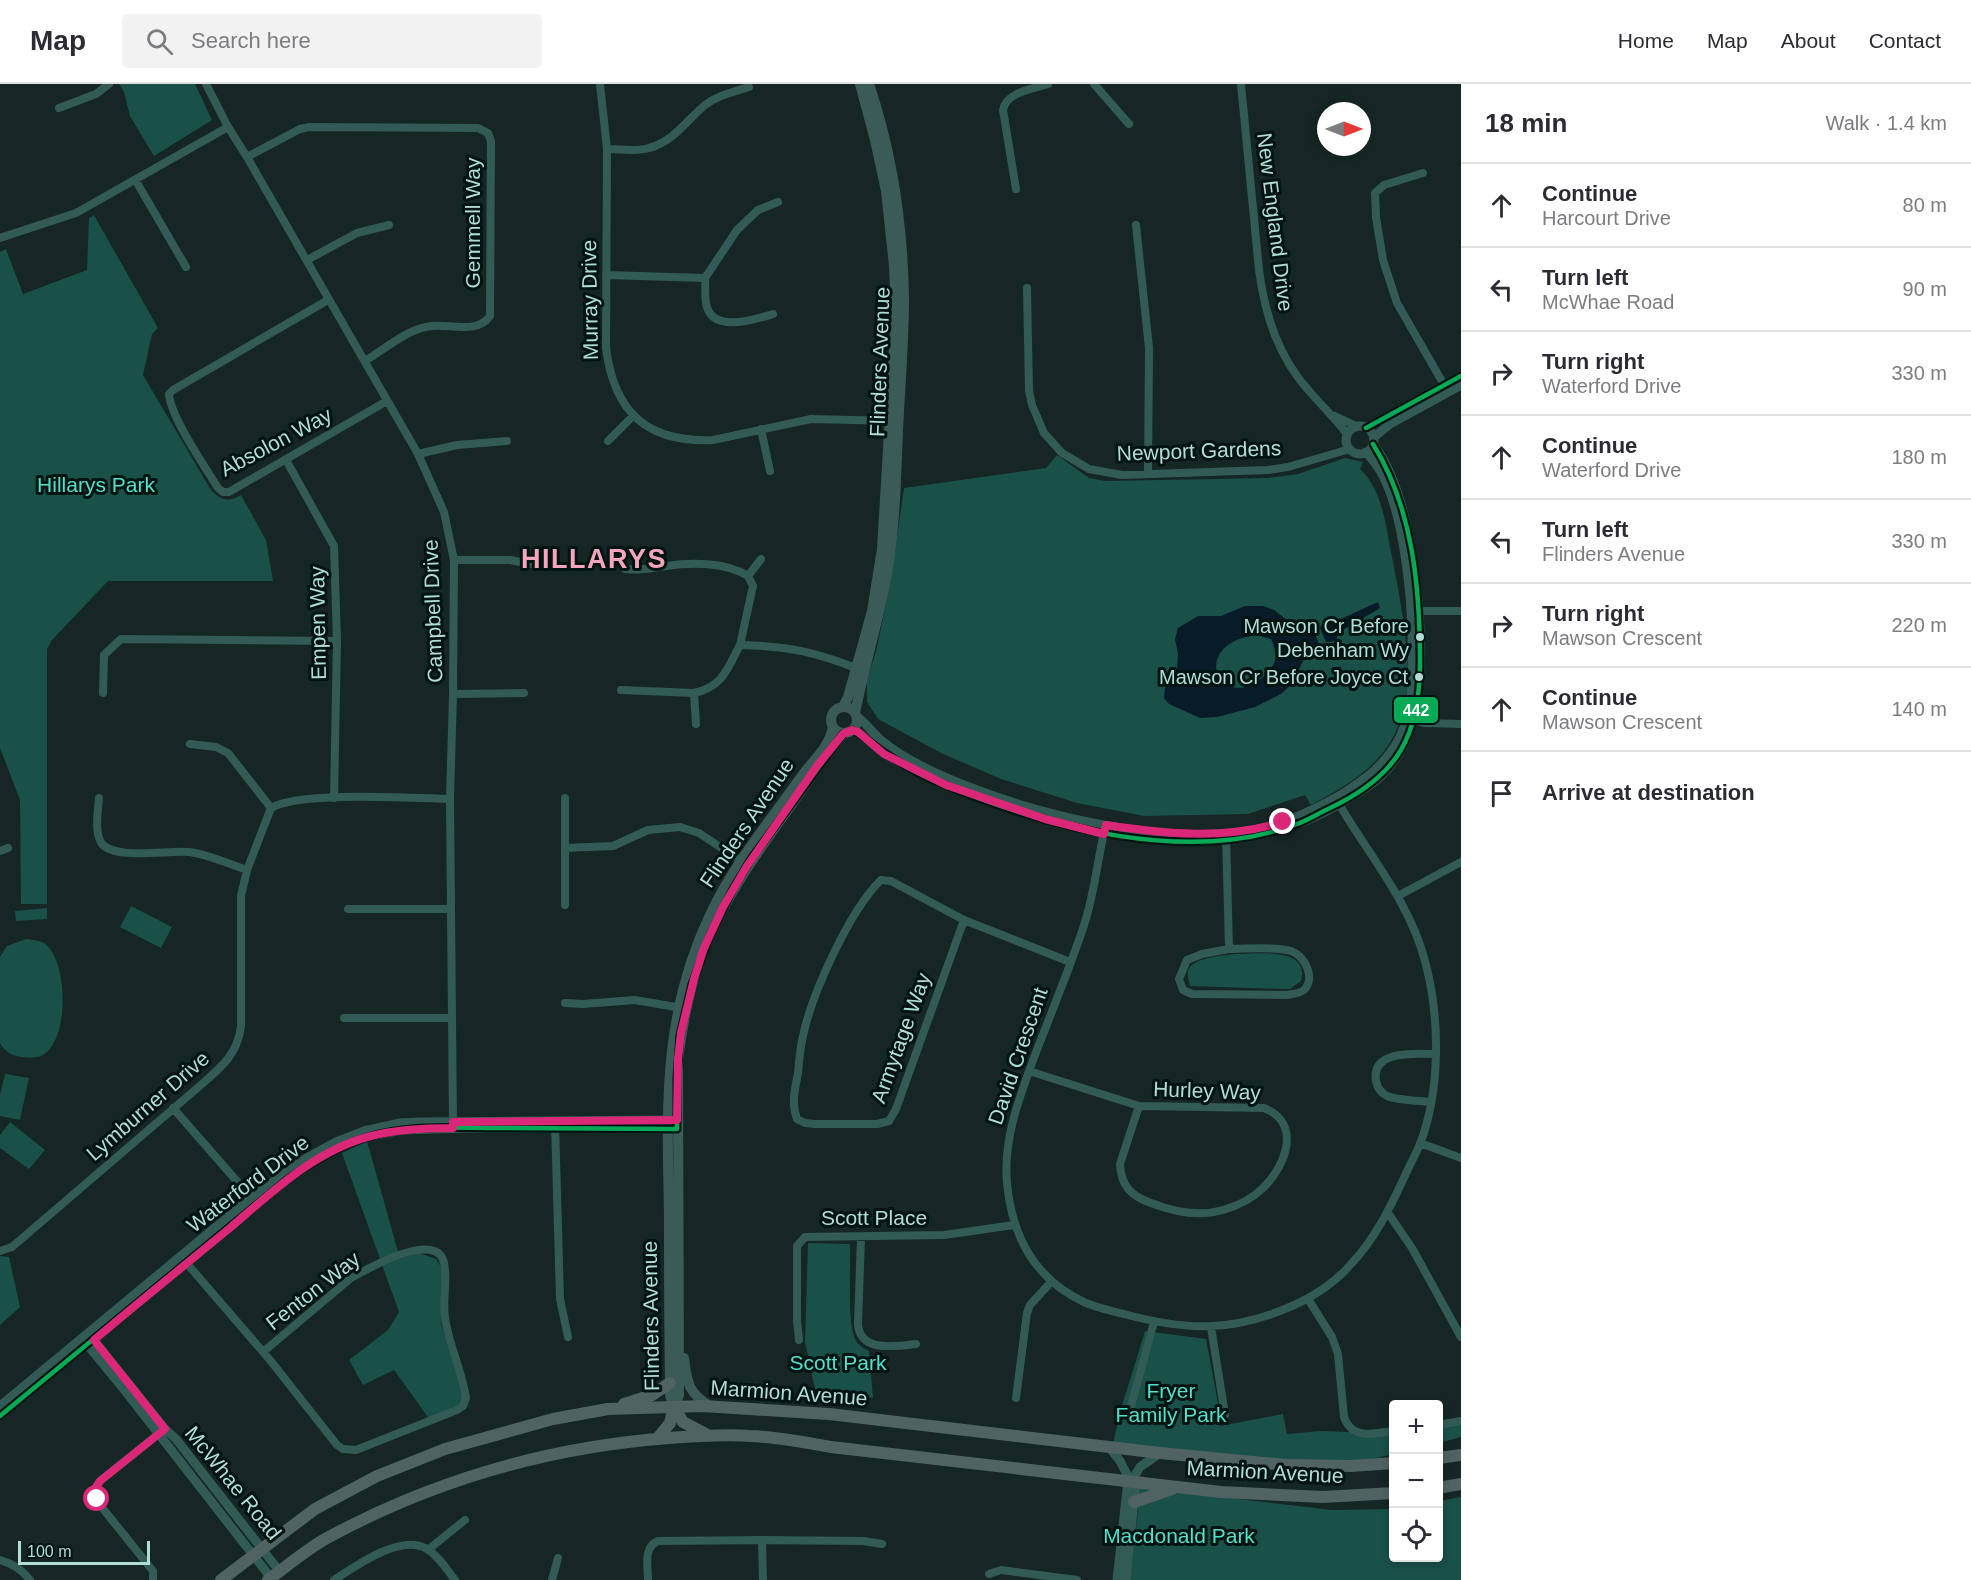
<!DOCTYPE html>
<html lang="en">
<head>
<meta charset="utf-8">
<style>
	:root { --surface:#fff; --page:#f2f2f3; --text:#2b2b33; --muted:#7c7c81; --line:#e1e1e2 }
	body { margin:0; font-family:Arial,sans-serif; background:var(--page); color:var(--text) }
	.controls { position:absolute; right:18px; bottom:18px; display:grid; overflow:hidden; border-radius:6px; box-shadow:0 3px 9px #0003 }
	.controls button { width:54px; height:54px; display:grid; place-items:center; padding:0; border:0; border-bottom:2px solid var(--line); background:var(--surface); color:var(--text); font:30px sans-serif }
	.compass { position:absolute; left:1317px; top:18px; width:54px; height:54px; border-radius:50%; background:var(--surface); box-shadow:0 3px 9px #0003; rotate:90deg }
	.scale { position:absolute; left:18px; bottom:15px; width:132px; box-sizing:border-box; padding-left:6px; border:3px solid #b0ded4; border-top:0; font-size:16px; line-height:21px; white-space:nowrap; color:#b0ded4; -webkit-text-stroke:4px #011411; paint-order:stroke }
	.stop { position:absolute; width:18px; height:18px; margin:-14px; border:4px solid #db2777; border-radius:50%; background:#fff }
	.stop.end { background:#db2777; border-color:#fff; box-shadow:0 2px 6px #0008 }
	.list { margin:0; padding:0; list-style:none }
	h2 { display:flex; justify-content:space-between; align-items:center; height:78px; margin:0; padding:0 24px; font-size:26px }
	h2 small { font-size:20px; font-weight:400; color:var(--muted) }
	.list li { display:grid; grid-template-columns:39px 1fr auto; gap:18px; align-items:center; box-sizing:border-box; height:84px; padding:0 24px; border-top:2px solid var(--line) }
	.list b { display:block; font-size:22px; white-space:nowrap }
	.list p { margin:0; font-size:20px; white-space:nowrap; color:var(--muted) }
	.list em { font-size:20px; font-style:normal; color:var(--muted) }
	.icon { flex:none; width:33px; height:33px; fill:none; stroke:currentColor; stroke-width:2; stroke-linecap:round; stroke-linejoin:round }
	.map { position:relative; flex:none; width:1461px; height:1496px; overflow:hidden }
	header { display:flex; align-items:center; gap:36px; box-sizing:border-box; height:84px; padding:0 30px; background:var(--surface); border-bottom:2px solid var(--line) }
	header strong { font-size:28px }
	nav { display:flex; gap:33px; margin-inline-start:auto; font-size:21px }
	.search { width:420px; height:54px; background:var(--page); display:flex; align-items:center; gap:15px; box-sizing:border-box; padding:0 21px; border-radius:6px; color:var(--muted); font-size:22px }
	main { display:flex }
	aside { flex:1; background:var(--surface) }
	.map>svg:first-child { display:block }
	.green { fill:#195048 }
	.water { fill:#071b28; fill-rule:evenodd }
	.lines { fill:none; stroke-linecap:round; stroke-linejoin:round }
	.minor { stroke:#335b56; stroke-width:8 }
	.tertiary { stroke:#335b56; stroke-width:9 }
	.secondary { stroke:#3b5b58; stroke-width:10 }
	.trunk { stroke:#506262; stroke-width:12 }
	.bus-1-casing { stroke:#011411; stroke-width:9 }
	.bus-1 { stroke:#06aa56; stroke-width:4.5 }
	.route { stroke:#db2777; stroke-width:8 }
	.bus-dot { fill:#b0ded4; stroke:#011411; stroke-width:2 }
	.labels { text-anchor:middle; stroke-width:6; stroke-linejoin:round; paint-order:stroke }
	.bus-label { font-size:20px; fill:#b0ded4; stroke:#011411; text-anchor:end }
	.street-label { font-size:21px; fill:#b0ded4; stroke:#011411 }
	.park-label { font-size:21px; fill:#51e0ca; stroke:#011411 }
	.district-label { font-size:27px; font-weight:bold; letter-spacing:1.5px; fill:#f6a5bc; stroke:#011411 }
	.line-badge { stroke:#011411; stroke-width:2 }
	.badge-label { font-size:16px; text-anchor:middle; font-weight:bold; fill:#fff }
</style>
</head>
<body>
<header>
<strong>Map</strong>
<div class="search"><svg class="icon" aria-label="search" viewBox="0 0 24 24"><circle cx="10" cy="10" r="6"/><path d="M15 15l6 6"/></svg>Search here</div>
<nav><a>Home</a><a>Map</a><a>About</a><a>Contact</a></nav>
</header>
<main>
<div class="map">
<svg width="1461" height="1496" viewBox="0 0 1461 1496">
	<rect width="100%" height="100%" fill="#152624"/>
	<path class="green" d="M119,0H195L212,36L154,72L130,32L124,8Z
		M94,131L158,244L152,250L143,291L211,406C221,416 228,419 241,411L266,456L273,497H108L52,556L47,565V820H21L20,716L0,664V168L6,165L23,210L87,186L89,134Z
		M1057,371L1089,394L1105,397L1268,394L1298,390L1345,374L1363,378L1360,385C1383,406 1386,444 1392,473C1402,527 1421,606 1391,657C1373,687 1341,705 1311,721L1305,711L1248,730L1144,732L1077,719L1001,695L941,669L878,635L867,618V597L877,563L891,496L904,404L1046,384Z
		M131,822L172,843L161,864L120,843Z
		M47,824V835L16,837L15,827Z
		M26,855C32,856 40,856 44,859C69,876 70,959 41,972C36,974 27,974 22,973C12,972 5,968 0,959V873L7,862Z
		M1235,870C1257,870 1310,862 1301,897L1290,905H1282L1190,902C1189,897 1187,892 1188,887C1192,873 1223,872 1235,870Z
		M5,990L29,994L20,1036L0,1032V1011Z
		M10,1038L45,1066L29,1085L0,1064V1051Z
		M367,1057L400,1175L419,1169L436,1175L445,1189L441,1239L465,1318L430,1336L394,1286L363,1301L349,1276L388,1246L399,1228L342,1069Z
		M808,1159L850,1160C851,1182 847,1237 855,1255C858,1261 863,1264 869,1267L873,1314L815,1305L805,1258Z
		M0,1172L9,1173L20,1223L0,1241Z
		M1145,1247L1206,1255L1220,1330V1342L1283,1330L1287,1350L1321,1347L1349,1348L1393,1343V1370L1344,1382L1113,1360L1120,1328Z
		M1461,1336V1353L1439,1359L1438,1338Z
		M1137,1403L1332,1426L1393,1425L1394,1474H1438L1439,1417L1461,1413V1496H1130L1138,1426Z"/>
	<path class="water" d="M1378,518L1380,524L1338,549L1337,555L1331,558H1326L1320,544C1323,538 1327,537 1334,538Z
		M1245,522H1263L1274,526L1292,540L1314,548L1320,562L1304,575L1292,600L1281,610L1255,623L1217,633L1200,634L1169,620L1164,614L1165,604L1177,585L1178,570L1175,555L1178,544L1198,532H1221ZM1255,551L1271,555C1277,569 1278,577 1268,588C1232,629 1193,580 1233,558C1239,554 1248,553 1255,551Z"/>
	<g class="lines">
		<path class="minor" d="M206,0L228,43L247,73L418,370L444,428L454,476L453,610L450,715L453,1043
			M600,0L607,65L606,264C614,328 647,359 713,356L811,335L894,337
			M1094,0L1129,40
			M1241,0L1259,186C1265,231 1278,273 1310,308C1323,323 1336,335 1347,350
			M59,24L96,10L109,0
			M607,65C621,65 636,68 649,64C673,58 687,36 705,21C718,11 734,8 749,3
			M247,73L300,45L309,43L478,44L488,49L491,57L490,232C478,250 451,240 432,242C408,244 385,265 365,277
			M1423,89L1384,101L1375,109L1376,133L1383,176L1397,219L1447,306
			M136,97L186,183
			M1016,105L1003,26C1006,8 1033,5 1048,0
			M1136,141L1149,264L1148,389
			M0,154L76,129L228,43
			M307,176L357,149L389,141
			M606,191L705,194L737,146L758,126L778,118
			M705,194C706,203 704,215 707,223C714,249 756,235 773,230
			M1027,204L1029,307L1032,321L1044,349L1062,369L1089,385L1122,391L1268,386L1288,383L1350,365
			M328,216L173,306L169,310C170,332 205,383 218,404L223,408H229L387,317
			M1335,332L1356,342
			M761,345L770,387
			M608,357L633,332
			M418,370L457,361L507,357
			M286,376L334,462L337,557L334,714
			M454,476H510L531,480
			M625,485C640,487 652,484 666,482C692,478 726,478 748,492L753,502L740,561
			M748,492L761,475
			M1415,527H1461
			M621,606L694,609C723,603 727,585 740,561C788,562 816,568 861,586
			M103,609L104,571L121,555L337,557
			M694,609L696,640
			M453,610L524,609
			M1409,635L1425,639L1461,640
			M190,660L216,663L228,669L271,724
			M99,714C98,727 94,749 102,760C116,776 168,766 189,768C208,770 228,780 247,786
			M565,714V821
			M1105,743C1097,780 1093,818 1080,853C1066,893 1050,932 1035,971C1020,1012 1003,1054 1007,1099C1012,1153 1035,1196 1086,1219C1098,1224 1112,1227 1124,1230C1186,1247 1233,1248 1292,1222C1313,1213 1336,1198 1351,1180C1374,1156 1389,1126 1403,1096C1408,1084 1415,1072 1420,1060C1441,1005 1440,933 1425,877C1409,816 1367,769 1336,715
			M1226,750L1229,865
			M565,764L613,762L648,746L680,743L699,749L744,779
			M0,767L8,764
			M1398,812L1461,778
			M348,825H451
			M964,836L896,1025L889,1037L877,1040H814L805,1039L797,1035C791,1019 795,1005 798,989C799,977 800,964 803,952C812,909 850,826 881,796L891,797L964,836L1070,878
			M1229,865C1246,865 1275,862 1291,867C1305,872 1316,894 1304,906C1299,910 1292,910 1286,911L1192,910L1183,906L1179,895L1187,876L1202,870Z
			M565,919L583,920L635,916L682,924
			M344,934H451
			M1029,987L1139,1022L1264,1024C1302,1039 1286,1082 1263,1104C1253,1114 1237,1122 1223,1126C1199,1133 1174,1128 1151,1119C1131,1112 1121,1102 1120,1080L1139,1022
			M1430,1018C1417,1016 1399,1017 1387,1012C1381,1009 1377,1003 1376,997C1371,965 1416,970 1436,970
			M173,1024L255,1118
			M555,1039L560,1215L568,1253
			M1420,1059L1461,1074
			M1388,1129L1412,1164L1461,1253
			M861,1153L858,1241C861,1269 896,1262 916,1260
			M0,1167L12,1163L202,1000C222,983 238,969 241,942V812L247,786L271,724C299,707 412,714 450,715
			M183,1175L270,1276L337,1361L343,1365L356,1366L457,1326L463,1322L466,1314C462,1287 449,1261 445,1234C442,1216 448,1197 444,1179C437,1145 367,1185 351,1194L263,1268
			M1308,1215L1332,1253L1338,1270L1344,1333C1352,1356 1374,1350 1394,1347
			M1211,1243L1225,1331
			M799,1256L797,1237V1162L805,1153L944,1151L1014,1141
			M1016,1314L1027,1229L1030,1221L1051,1198
			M1131,1322L1154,1238
			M1438,1341L1461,1337
			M762,1456L863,1457L882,1460
			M429,1465L465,1436
			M0,1476C13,1480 21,1485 30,1496
			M989,1490L1001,1486L1077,1496
			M153,1496V1487L149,1482L100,1421C95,1412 95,1406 100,1397L162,1347
			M334,1496C356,1482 401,1449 427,1465C439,1472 447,1486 455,1496
			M552,1496L558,1474
			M648,1496C648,1482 643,1463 658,1457L762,1456L763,1496"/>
		<path class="tertiary" d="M1346 356a14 14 0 1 1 28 0a14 14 0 1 1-28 0Z
			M1366,344L1461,292
			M1374,353L1390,340L1461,301
			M856,632C867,639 872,649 882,657C901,673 926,685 949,695C1035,731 1167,764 1259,745C1287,739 1314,726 1339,712C1364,696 1386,681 1400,653C1414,622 1412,587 1412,555C1412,511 1403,428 1382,390C1378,382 1372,375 1366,368
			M852,646C865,651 874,663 886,670C905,683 926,693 947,702C1067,749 1225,791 1343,718C1356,710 1370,703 1381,692C1412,663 1419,622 1420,582C1422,522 1411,408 1373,360
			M92,1254L165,1345L176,1355L280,1488
			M85,1258L126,1308L271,1494
			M0,1322L252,1113L305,1075L336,1058L364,1047L400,1039L420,1038L674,1036
			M0,1332L288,1095L320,1074L353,1058L370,1052L402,1046L472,1044L675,1045
			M1109,1363L1120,1377L1135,1406L1126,1496
			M1117,1496L1127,1405L1140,1383L1160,1369"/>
		<path class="secondary" d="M831 636a13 13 0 1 1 26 0a13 13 0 1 1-26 0Z
			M843,623L848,613L872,527L882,465L896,231L894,182L886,107L875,56L860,0
			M855,629C864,585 877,541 886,496C895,447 896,397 898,347C900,303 904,259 904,215C903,143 892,68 869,0
			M684,1274C687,1298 688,1309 710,1322
			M674,1323L670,1311V1299C669,1243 669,1187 669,1131C667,1022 662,931 711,829C734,780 770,737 801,693C813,676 828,665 833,644
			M674,1323L679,1311L678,975C683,937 690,899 704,864C726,811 759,766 792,720C809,696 825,672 843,650"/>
		<path class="trunk" d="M624,1320L652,1311L670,1299
			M674,1323L683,1338L706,1350
			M657,1355L670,1339L674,1323
			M1438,1374L1461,1371
			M1438,1404L1461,1400
			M1134,1418L1172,1405
			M221,1496L315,1425L377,1392L445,1365L553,1335L608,1325L703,1322L829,1330L1160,1369L1286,1381L1351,1382L1394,1379
			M268,1496C287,1482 307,1465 327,1454C434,1396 549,1363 669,1354C696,1352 723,1350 750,1352C778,1353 804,1358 831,1363L1221,1408L1323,1413L1394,1409"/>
		<defs>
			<path id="bus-1" d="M1366,344L1461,292
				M852,646C863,651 872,660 882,667C902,681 924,693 947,702C1051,744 1188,781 1297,740C1308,736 1319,729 1330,724C1398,692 1420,652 1420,578C1420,504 1413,424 1373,360
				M0,1332L288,1095C313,1078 339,1062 368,1053C409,1040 457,1044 499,1044C559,1044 618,1045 677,1045V993L680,951L692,900L710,852L733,805L751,775L843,650"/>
		</defs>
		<use href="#bus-1" class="bus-1-casing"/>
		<use href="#bus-1" class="bus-1"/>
	</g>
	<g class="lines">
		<path class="route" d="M97,1415L96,1403L100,1397L165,1345L94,1256C139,1218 185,1181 231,1143C273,1107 316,1066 371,1052C398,1045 425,1044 453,1044V1038L677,1036L678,975L681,949L694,895L704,864L723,823L747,782L817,682L843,650L852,646L858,648L884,670L946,701L1045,735L1104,750L1106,741C1165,750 1225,756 1283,738"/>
	</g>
	<g class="bus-dot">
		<circle cx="1420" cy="553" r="5"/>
		<circle cx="1419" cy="593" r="5"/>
	</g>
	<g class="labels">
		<g class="bus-label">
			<text x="1409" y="549">Mawson Cr Before<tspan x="1409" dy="24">Debenham Wy</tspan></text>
			<text x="1408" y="600">Mawson Cr Before Joyce Ct</text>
		</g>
		<g class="street-label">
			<text transform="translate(1275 138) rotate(83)" y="7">New England Drive</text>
			<text transform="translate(473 139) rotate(-90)" y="7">Gemmell Way</text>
			<text transform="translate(590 216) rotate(-91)" y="7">Murray Drive</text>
			<text transform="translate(880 278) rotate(-88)" y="7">Flinders Avenue</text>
			<text transform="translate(276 358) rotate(-28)" y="7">Absolon Way</text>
			<text transform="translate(1199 367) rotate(-2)" y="7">Newport Gardens</text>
			<text transform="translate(433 527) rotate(-92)" y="7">Campbell Drive</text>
			<text transform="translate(318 539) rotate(-91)" y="7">Empen Way</text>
			<text transform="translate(747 739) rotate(-56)" y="7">Flinders Avenue</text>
			<text transform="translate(901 954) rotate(-70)" y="7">Armytage Way</text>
			<text transform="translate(1018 972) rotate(-71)" y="7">David Crescent</text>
			<text transform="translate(1207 1007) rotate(2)" y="7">Hurley Way</text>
			<text transform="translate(148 1022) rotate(-41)" y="7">Lymburner Drive</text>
			<text transform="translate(248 1100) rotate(-37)" y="7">Waterford Drive</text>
			<text x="874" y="1141">Scott Place</text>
			<text transform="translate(313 1207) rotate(-38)" y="7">Fenton Way</text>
			<text transform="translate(651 1232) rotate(-91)" y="7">Flinders Avenue</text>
			<text transform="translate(789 1309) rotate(4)" y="7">Marmion Avenue</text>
			<text transform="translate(1265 1388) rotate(3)" y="7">Marmion Avenue</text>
			<text transform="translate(233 1399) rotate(51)" y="7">McWhae Road</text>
		</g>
		<g class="park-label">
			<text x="96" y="408">Hillarys Park</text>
			<text x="838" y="1286">Scott Park</text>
			<text x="1171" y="1314">Fryer<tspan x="1171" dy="24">Family Park</tspan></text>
			<text x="1179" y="1459">Macdonald Park</text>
		</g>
		<g class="district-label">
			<text x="594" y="484">HILLARYS</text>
		</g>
	</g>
	<rect class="line-badge" x="1393" y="612" width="46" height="28" rx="6" fill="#06aa56"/>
	<g class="badge-label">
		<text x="1416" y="632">442</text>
	</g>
</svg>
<div class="controls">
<button>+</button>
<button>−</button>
<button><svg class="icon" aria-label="locate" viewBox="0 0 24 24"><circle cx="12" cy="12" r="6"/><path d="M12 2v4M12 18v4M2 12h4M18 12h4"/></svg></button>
</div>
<svg class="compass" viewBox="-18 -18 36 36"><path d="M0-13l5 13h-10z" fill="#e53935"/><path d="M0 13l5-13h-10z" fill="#7c7c81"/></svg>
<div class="scale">100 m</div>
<div class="stop" style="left:97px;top:1415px"></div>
<div class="stop end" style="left:1283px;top:738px"></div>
</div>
<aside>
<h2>18 min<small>Walk · 1.4 km</small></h2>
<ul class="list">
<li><svg class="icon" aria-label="ahead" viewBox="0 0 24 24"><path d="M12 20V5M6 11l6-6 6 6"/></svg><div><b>Continue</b><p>Harcourt Drive</p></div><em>80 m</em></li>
<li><svg class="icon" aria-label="left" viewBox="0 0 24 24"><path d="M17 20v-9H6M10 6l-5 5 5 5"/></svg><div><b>Turn left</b><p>McWhae Road</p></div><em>90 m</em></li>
<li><svg class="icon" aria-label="right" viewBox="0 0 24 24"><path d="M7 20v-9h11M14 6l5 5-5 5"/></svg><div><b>Turn right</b><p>Waterford Drive</p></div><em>330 m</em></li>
<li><svg class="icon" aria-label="ahead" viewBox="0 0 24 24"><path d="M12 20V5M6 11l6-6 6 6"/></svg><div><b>Continue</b><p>Waterford Drive</p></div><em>180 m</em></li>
<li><svg class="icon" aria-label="left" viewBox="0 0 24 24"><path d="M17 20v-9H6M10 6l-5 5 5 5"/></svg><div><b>Turn left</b><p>Flinders Avenue</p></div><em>330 m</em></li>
<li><svg class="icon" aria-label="right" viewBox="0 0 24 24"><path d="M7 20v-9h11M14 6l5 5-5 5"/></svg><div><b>Turn right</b><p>Mawson Crescent</p></div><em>220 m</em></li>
<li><svg class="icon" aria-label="ahead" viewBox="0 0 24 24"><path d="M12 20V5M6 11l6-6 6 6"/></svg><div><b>Continue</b><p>Mawson Crescent</p></div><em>140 m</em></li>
<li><svg class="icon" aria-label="arrive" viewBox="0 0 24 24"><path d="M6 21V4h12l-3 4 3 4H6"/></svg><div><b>Arrive at destination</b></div></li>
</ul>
</aside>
</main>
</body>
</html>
